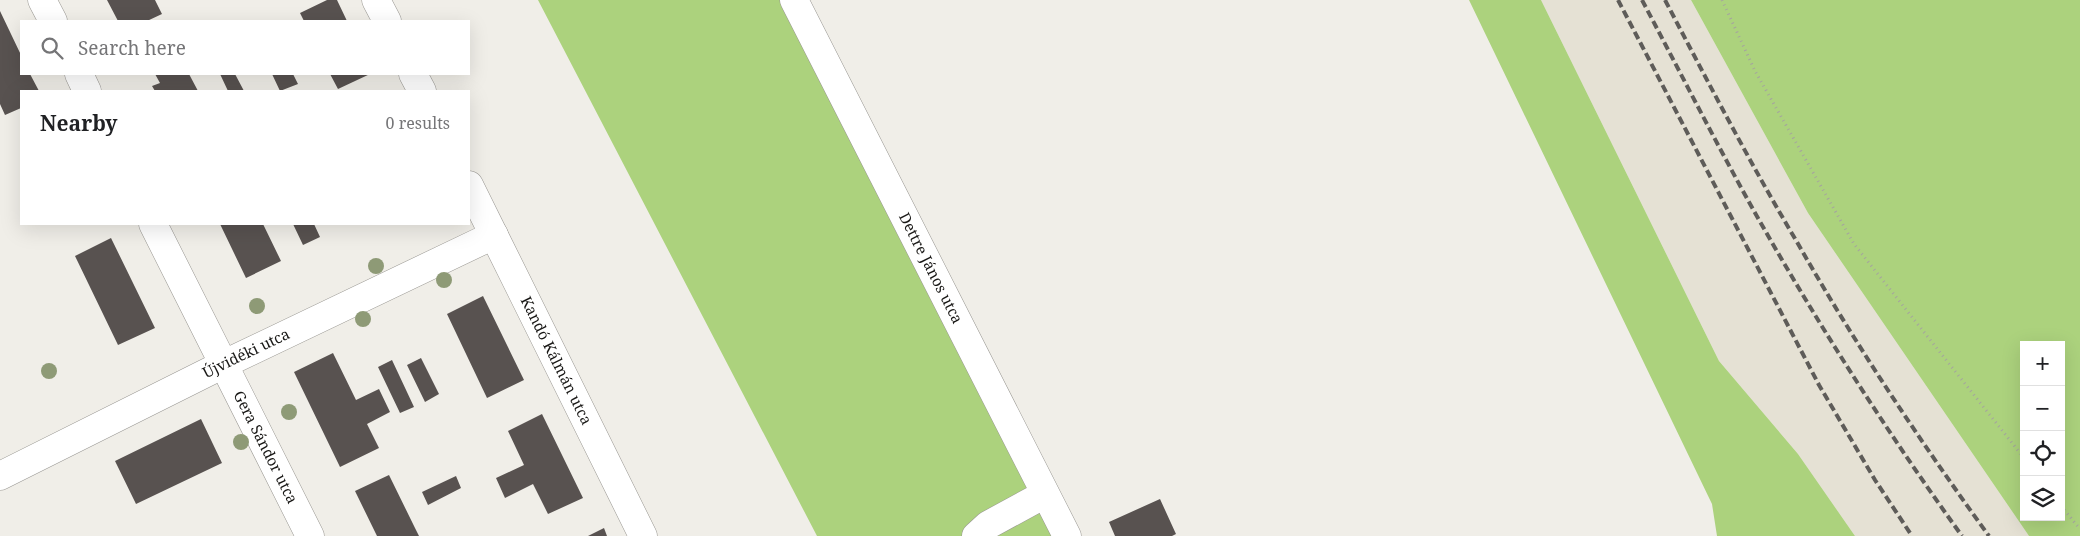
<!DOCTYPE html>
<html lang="en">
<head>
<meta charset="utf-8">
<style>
	:root { --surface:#fff; --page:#f6f6f6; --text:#202124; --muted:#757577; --line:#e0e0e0 }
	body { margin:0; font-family:"Noto Serif",serif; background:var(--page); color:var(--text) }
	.controls { position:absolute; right:15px; bottom:15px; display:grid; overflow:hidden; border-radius:0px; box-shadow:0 5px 20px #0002 }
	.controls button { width:45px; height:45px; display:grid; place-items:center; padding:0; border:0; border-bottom:1px solid var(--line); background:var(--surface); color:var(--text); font:25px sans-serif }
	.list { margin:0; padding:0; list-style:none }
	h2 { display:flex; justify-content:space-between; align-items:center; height:65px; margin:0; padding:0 20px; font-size:21px }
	h2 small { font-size:16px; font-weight:400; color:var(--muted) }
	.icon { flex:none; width:28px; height:28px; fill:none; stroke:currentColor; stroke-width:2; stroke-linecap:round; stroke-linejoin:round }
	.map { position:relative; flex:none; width:2080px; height:536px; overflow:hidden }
	.search { position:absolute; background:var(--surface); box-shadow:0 5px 20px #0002; left:20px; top:20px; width:450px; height:55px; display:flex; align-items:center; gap:12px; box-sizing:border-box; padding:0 18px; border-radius:0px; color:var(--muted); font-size:19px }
	.panel { position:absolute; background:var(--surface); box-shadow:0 5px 20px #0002; left:20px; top:90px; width:450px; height:135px; border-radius:0px }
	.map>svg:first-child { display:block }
	.built { fill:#e5e1d4 }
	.green { fill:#acd27d; fill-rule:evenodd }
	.building { fill:#585250 }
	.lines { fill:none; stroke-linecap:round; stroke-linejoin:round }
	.street-casing { stroke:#999792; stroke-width:29 }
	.path { stroke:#a5a49f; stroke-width:3; stroke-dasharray:1 4; stroke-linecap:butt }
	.street { stroke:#fff; stroke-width:28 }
	.rail { stroke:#5e5c59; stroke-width:4; stroke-dasharray:8 4; stroke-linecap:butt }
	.tree { fill:#8e9a76 }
	.labels { text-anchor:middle; stroke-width:5; stroke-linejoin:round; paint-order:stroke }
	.street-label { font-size:15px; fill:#191816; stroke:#f0eee8 }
</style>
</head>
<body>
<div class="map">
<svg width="2080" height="536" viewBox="0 0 2080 536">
	<rect width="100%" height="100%" fill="#f0eee8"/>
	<path class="built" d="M1541,0H1691L1808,213L2029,536H1855L1798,454L1719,361Z"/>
	<path class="green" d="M538,0H780L1056,536H817Z
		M1469,0H1541L1719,361L1798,454L1855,536H1717L1712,504Z
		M1691,0H2080V536H2029L1808,213ZM2024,345H2061V517H2024Z"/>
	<path class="building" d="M107,0H155L162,14L147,21H118Z
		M327,0H337L347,21H304L300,13Z
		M0,11L21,55V74H30L39,91H21V108L5,115L0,104Z
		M155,74H189L198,91H155L152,86L160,83Z
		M220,74H235L244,91H228Z
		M272,74H293L298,84L280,91Z
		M330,74H370L338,89Z
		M220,224H263L281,261L246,278Z
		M293,224H314L320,237L303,245Z
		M111,238L155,328L118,345L75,256Z
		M483,296L524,380L487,398L447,314Z
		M333,353L356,400L379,389L390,412L367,424L379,448L340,467L294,372Z
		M421,358L439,394L425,402L407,365Z
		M392,360L414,407L400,413L378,367Z
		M542,414L583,498L548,514L533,484L505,498L496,478L524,465L508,431Z
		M201,419L222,463L136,504L115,461Z
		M389,475L415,528L419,536H377L355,491Z
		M456,476L461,488L428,505L422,492Z
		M1160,499L1176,534L1172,536H1115L1109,522Z
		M604,528L607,536H588Z"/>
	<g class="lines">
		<defs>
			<g id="street">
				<path d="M42,0L53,21"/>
				<path d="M376,0L387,21"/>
				<path id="s1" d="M794,0L1067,536"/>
				<path d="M79,74L87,91"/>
				<path d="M413,74L422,91"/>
				<path id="s2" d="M469,185L643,536"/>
				<path id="s3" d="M153,224L310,536"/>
				<path id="s4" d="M0,476L222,365L494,235"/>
				<path d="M976,536L988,525L1045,494"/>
			</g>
		</defs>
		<use href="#street" class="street-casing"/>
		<path class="path" d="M1722,0L1755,71L1854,244L2024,458
			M2061,506L2080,529"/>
		<use href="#street" class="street"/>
		<path class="rail" d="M1618,0L1819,385L1875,480L1912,536
			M1642,0C1679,70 1715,141 1754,211C1817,323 1887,432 1962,536
			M1665,0C1708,82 1750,163 1797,242C1855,344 1920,441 1989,536"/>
	</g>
	<g class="tree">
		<circle cx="376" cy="266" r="8"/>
		<circle cx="444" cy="280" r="8"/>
		<circle cx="257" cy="306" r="8"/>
		<circle cx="363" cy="319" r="8"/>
		<circle cx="49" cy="371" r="8"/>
		<circle cx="289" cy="412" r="8"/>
		<circle cx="241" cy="442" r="8"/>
	</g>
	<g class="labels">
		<g class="street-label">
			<text dy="5" stroke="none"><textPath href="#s1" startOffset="301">Dettre János utca</textPath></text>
			<text dy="5" stroke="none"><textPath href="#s4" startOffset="275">Újvidéki utca</textPath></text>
			<text dy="5" stroke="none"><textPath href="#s2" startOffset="196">Kandó Kálmán utca</textPath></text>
			<text dy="5" stroke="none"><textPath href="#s3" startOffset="250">Gera Sándor utca</textPath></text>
		</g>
	</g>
</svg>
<div class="controls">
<button>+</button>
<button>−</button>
<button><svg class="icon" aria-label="locate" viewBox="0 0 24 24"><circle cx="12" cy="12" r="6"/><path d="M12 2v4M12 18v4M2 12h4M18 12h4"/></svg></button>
<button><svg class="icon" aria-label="layers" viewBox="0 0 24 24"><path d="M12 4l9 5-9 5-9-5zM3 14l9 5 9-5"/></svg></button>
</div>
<div class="search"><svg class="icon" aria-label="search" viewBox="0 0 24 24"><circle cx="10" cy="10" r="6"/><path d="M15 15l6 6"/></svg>Search here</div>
<section class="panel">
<h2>Nearby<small>0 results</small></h2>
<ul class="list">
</ul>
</section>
</div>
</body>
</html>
